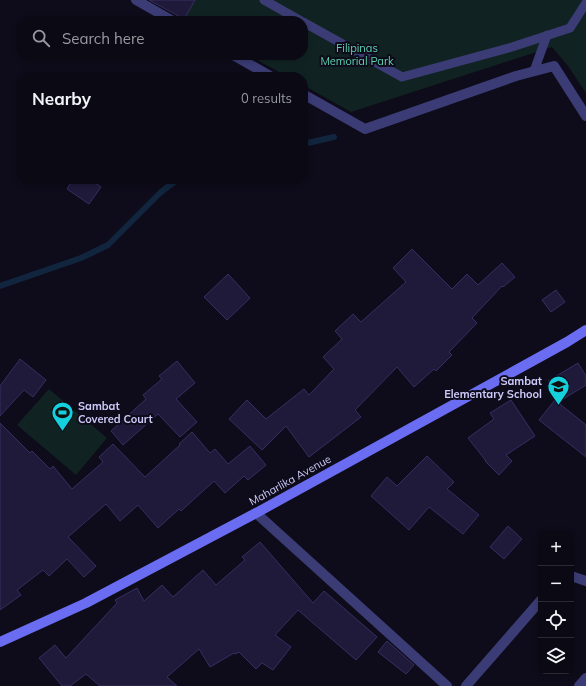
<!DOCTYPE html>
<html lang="en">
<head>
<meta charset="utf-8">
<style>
	:root { --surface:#0a0914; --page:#13121d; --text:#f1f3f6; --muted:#999aa0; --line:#2a2a34 }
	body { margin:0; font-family:Mulish,sans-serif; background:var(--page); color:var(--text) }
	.controls { position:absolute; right:12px; bottom:12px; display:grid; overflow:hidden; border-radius:8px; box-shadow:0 2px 6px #0003 }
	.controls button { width:36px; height:36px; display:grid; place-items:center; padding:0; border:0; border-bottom:1px solid var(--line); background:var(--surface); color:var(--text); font:20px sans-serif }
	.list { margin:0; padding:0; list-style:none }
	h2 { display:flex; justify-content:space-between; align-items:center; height:52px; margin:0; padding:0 16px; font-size:17px }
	h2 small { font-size:13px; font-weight:400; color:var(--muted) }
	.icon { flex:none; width:22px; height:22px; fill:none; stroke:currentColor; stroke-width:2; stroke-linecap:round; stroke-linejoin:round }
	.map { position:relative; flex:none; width:586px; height:686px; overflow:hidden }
	.search { position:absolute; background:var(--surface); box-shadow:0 2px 6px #0003; left:16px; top:16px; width:292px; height:44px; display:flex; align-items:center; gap:10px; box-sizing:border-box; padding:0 14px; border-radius:16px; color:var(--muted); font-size:15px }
	.panel { position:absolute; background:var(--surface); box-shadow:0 2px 6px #0003; left:16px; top:72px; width:292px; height:112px; border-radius:16px }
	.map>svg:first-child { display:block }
	.green { fill:#102322 }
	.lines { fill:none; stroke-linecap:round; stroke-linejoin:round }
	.stream { stroke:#11253e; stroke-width:6 }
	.building { fill:#1f1a39; stroke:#362e63 }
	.service { stroke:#3b3c75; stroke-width:9 }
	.minor { stroke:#3b3c75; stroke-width:10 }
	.secondary { stroke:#6a6cf1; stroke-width:10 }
	.labels { text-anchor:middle; stroke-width:4; stroke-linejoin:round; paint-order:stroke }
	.park-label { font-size:11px; fill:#5ed2b0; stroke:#0e0c1a }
	.poi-label { font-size:11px; font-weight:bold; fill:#cdcafa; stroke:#0e0c1a; text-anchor:end }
	.street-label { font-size:11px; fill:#cdcafa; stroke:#0e0c1a }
</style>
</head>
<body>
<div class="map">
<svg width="586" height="686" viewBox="0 0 586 686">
	<rect width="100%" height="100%" fill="#0e0c1a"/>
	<path class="green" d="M149,0H586V93L568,66L552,47L351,112L303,85V77H288L248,55H303V21H187Z
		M49,389L107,438L76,475L17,425Z"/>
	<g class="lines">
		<path class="stream" d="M303,144L334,137
			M0,286L81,258L108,245L161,192L178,179"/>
	</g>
	<path class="building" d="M149,0H195L184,19Z
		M73,179H90L101,187L89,204L67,189Z
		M412,249L452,289L467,274L478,285L502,263L515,277L503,287L502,286L472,318L477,323L449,352L452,355L436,371L434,369L414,387L397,367L355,410L361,417L309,457L286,426L262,450L229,419L247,400L266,419L304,389L309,395L334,369L323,357L342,339L335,331L353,314L361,322L406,282L393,268Z
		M228,274L250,298L227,320L204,297Z
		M556,290L565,302L551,312L542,300Z
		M20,359L46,380L33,397L24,390L0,416V386Z
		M177,361L195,383L176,399L197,422L180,437L158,414L123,445L111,431L146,399L143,395L162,379L159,376Z
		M578,363L586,376V385L560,401L548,381Z
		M511,400L535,436L506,455L512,461L499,475L485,461H486L468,438L494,419L490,413Z
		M555,400L586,425V457L539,420Z
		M0,423L30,453L32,451L50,469L53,466L72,489L103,462L99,457L113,444L145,477L180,445L179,444L192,432L210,453L215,449L228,464L250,446L266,465L248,480L244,476L225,493L214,481L181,511L179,509L158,528L138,505L120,521L106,504L68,537L96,566L84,577L67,559L49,576L43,570L17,590L21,595L0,610Z
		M427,456L454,482L447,489L479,515L463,534L429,507L409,530L371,496L387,477L397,486Z
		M508,526L522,539L504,559L490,547Z
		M260,542L313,603L324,591L377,637L356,660L298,610L275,635L291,647L273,670L262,663L256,669L239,652L236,654L234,653L210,667L199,649L167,677L177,686H100L86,674L70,686H62L39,658L55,645L66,658L117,603L115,600L137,588L144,601L162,585L173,597L203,570L216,585L245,560L242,557Z
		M387,641L414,665L406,674L378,652Z"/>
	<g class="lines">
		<path class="service" d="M264,0L301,21
			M303,22L402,77L512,47L570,28L586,3
			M534,71L547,35"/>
		<path class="minor" d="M136,0L173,21
			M233,55L272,77
			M303,94L365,129L516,76L554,66L586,116
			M256,513L447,686
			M571,576L586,581
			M466,686L541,600
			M579,686L586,678"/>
		<path class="secondary" d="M0,642L86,603L256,513L567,342L586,330"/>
	</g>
	<defs>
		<symbol id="school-pin" viewBox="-11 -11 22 30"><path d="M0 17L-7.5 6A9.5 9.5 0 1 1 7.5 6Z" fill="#14d0dc" stroke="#0e0c1a"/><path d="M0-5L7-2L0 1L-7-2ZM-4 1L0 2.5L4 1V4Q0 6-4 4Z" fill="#111"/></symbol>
		<symbol id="stadium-pin" viewBox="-11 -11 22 30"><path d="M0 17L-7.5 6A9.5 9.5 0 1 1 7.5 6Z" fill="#14d0dc" stroke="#0e0c1a"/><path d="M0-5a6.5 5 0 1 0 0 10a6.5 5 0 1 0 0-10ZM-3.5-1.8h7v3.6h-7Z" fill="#111"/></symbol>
	</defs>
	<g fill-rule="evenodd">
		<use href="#school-pin" x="546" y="374" width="25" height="34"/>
		<use href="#stadium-pin" x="50" y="400" width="25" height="34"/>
	</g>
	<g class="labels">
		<g class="park-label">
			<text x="357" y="52">Filipinas<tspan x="357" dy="13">Memorial Park</tspan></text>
		</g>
		<g class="poi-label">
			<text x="542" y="385">Sambat<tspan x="542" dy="13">Elementary School</tspan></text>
			<text x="78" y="410" text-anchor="start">Sambat<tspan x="78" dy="13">Covered Court</tspan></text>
		</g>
		<g class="street-label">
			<text transform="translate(290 480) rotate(-29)" y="4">Maharlika Avenue</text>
		</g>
	</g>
</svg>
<div class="controls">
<button>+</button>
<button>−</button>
<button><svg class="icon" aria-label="locate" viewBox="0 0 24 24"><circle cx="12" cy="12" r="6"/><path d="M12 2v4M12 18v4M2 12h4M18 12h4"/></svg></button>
<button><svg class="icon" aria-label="layers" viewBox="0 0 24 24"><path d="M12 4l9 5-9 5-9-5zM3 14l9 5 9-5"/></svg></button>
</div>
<div class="search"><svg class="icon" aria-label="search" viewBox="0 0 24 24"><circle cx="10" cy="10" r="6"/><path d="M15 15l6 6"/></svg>Search here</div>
<section class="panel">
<h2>Nearby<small>0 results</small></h2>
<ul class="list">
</ul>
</section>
</div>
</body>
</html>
